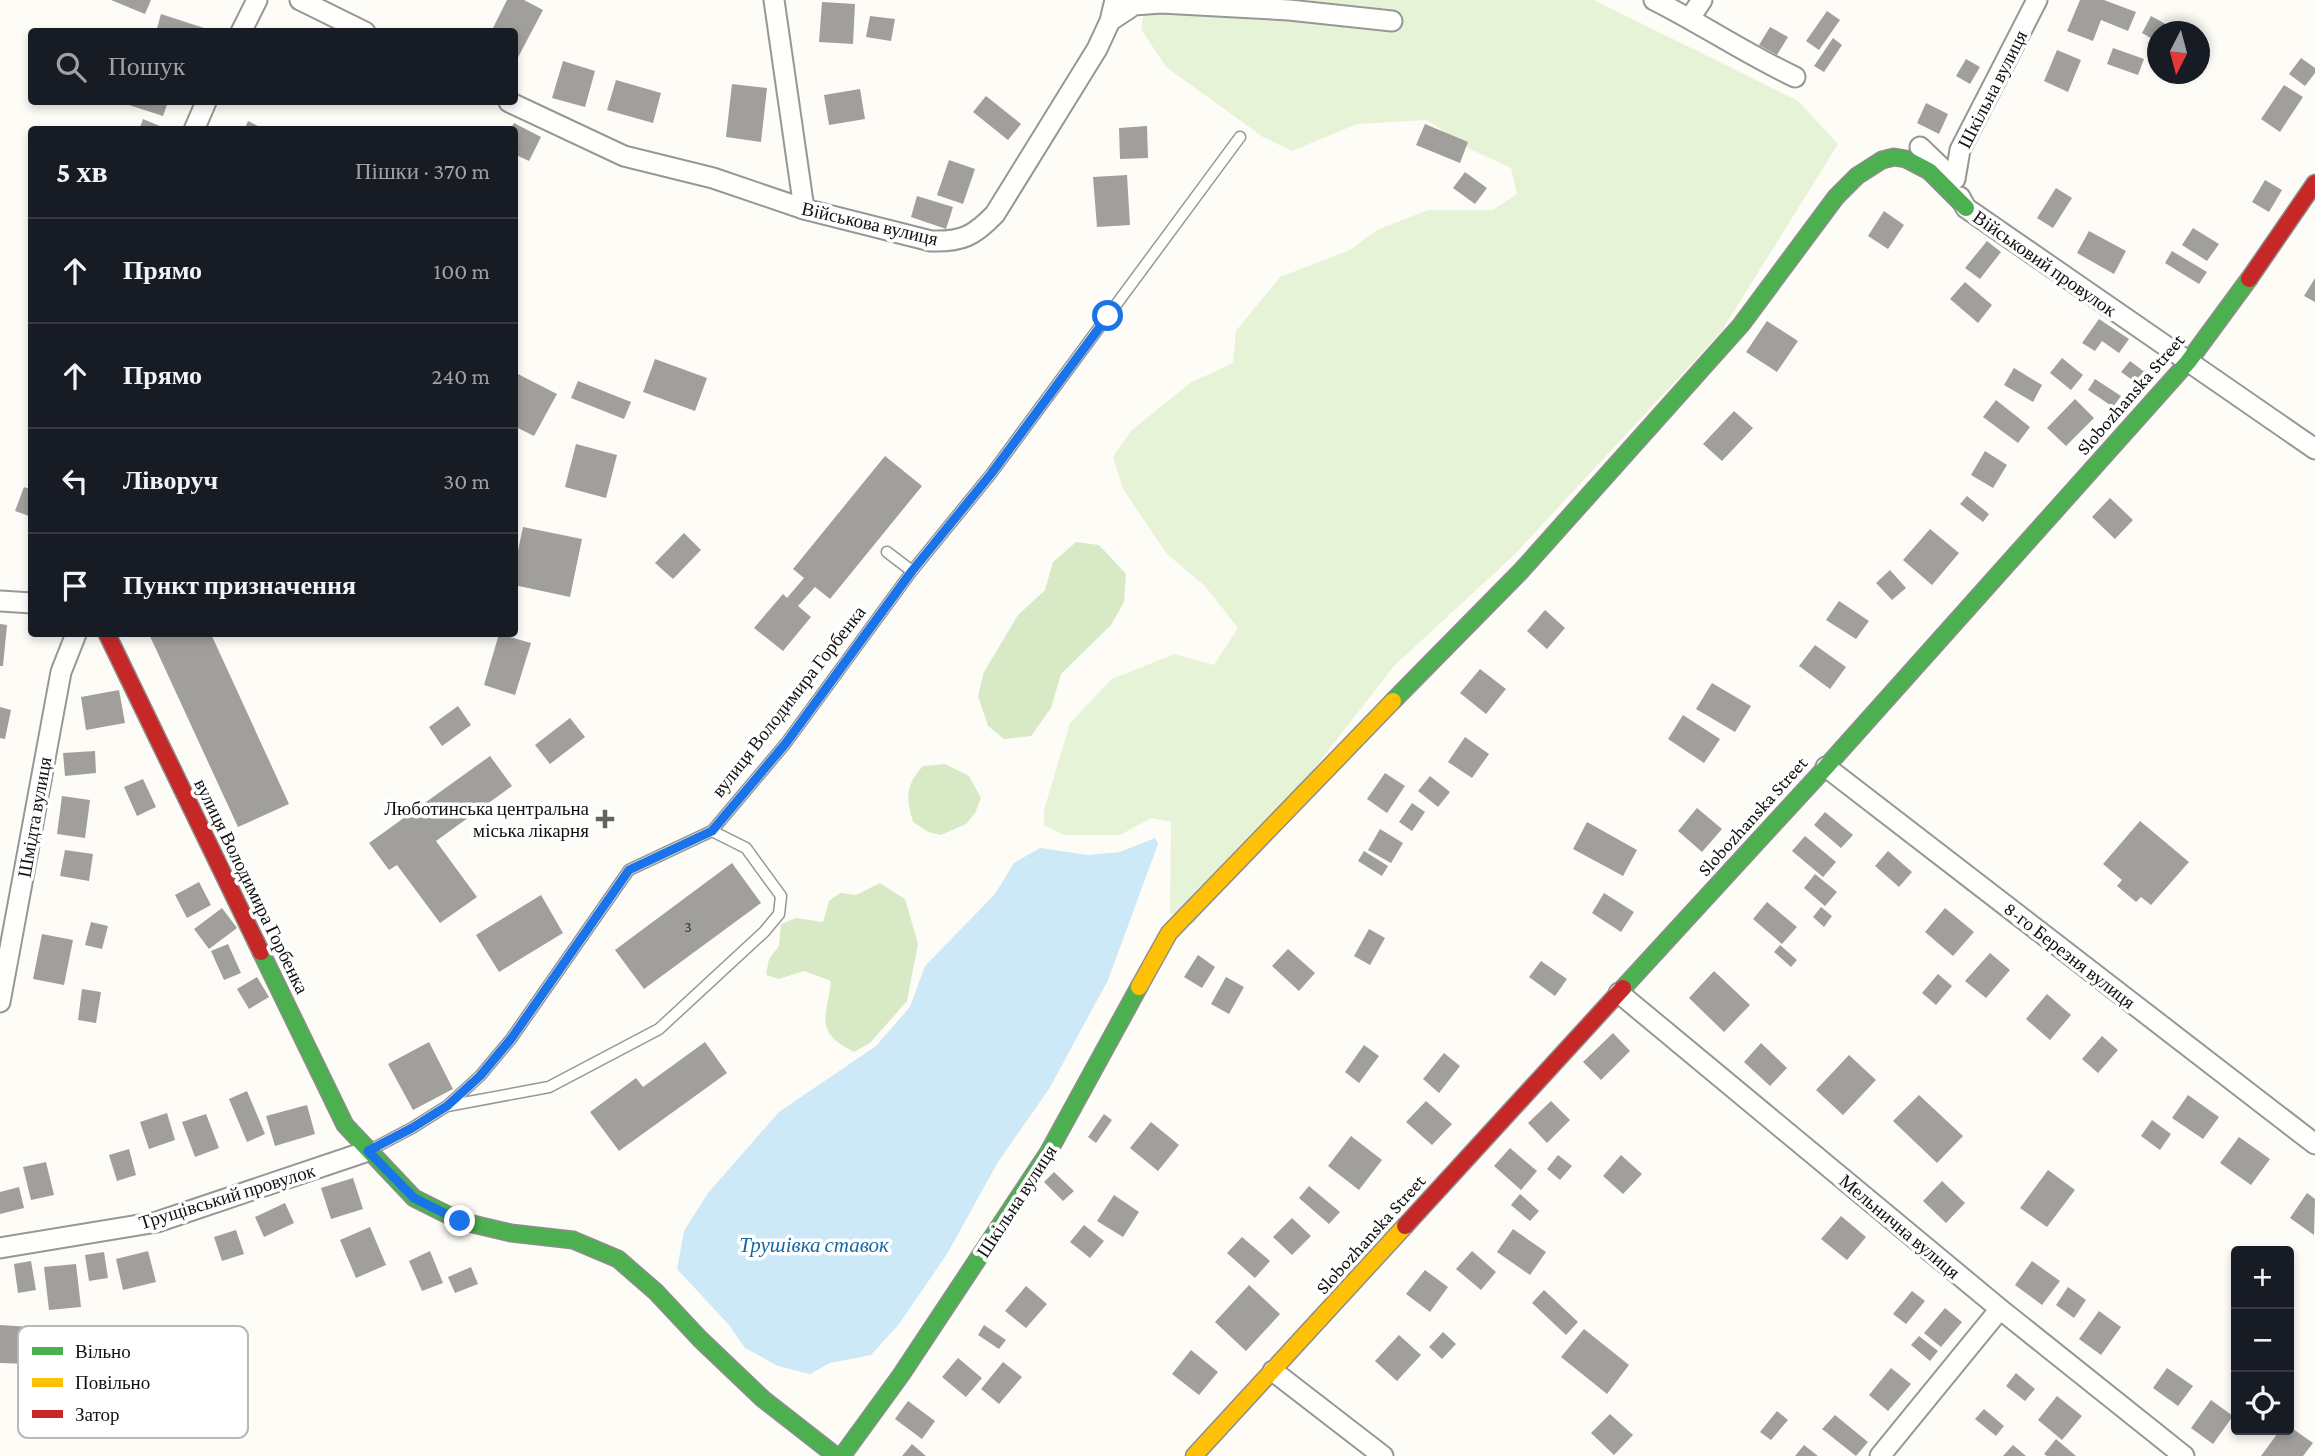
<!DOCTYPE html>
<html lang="uk">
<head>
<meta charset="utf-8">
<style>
	:root { --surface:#171b24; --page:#20242c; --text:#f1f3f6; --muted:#9ea1a6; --line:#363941 }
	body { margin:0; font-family:"Crimson Pro",serif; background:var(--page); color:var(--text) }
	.controls { position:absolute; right:21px; bottom:21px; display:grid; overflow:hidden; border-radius:7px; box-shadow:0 4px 10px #0003 }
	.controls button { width:63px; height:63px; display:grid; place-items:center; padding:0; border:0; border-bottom:2px solid var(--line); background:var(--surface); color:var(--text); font:35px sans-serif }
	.compass { position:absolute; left:2147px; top:21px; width:63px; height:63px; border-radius:50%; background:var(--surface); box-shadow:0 4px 10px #0003; rotate:186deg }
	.stop { position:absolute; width:21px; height:21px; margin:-16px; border:5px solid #1a73e8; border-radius:50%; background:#fff }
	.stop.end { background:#1a73e8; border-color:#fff; box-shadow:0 2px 7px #0008 }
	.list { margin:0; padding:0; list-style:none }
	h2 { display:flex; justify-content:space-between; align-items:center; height:91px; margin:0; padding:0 28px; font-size:30px }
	h2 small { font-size:23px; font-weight:400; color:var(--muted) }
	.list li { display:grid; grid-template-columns:46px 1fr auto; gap:21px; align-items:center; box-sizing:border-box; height:105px; padding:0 28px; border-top:2px solid var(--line) }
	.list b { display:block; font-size:26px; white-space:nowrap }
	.list em { font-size:23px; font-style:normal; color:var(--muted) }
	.icon { flex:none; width:38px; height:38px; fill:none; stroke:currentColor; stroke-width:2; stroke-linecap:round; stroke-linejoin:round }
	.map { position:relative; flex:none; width:2315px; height:1456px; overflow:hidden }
	.search { position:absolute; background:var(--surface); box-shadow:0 4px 10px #0003; left:28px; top:28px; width:490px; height:77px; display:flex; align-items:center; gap:18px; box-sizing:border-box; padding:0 24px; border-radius:7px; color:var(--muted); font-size:26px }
	.panel { position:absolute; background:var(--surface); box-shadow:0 4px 10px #0003; left:28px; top:126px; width:490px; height:511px; border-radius:7px }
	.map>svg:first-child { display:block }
	.green { fill:#e7f3d7 }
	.forest { fill:#d8eac5 }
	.water { fill:#cde8f7 }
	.building { fill:#a19f9c }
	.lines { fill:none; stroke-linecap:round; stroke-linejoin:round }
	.lane-casing { stroke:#979795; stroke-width:13 }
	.street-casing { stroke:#979795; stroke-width:23 }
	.fast-casing { stroke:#8e8d8b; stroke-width:19 }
	.slow-casing { stroke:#8e8d8b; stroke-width:19 }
	.jam-casing { stroke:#8e8d8b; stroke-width:19 }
	.lane { stroke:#fffffe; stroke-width:10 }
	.street { stroke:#fffffe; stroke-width:19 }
	.fast { stroke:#4caf50; stroke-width:16 }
	.slow { stroke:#ffc107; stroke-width:16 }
	.jam { stroke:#c62828; stroke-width:16 }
	.route { stroke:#1a73e8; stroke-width:9 }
	.poi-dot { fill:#646362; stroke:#fff; stroke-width:2.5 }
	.labels { text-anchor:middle; stroke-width:7; stroke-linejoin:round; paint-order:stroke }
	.number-label { font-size:16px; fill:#353434 }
	.street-label { font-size:19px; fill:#111; stroke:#fff }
	.poi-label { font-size:19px; fill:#111; stroke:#fff; text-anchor:end }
	.water-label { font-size:21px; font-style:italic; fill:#1768a6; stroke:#fff }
	.key { fill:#fff; stroke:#b8b8b8; stroke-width:2 }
	.key-label { font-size:19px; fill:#111 }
</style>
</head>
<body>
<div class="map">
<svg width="2315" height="1456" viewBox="0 0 2315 1456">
	<rect width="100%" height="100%" fill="#fdfcf7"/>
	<path class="green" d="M1146,0H1594L1798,101L1838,144L1721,332L1515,554L1394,666L1193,924L1170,913L1171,822L1151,818L1120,835H1064L1044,825V810L1070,723L1112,679L1174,654L1214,665L1238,628L1205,586L1167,554L1123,489L1113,457L1131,431L1190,383L1233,363L1236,331L1280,277L1350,250L1377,230L1428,210H1493L1517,194L1511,168L1470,149L1427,120L1357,124L1292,151L1263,137L1166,67L1141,29Z"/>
	<path class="forest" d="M1076,542L1099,545L1126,574L1124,602L1111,625L1061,674L1051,708L1031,736L1004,739L988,726L978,696L984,672L1018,615L1045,590L1053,562Z
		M945,764L969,776L981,798L975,813L966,824L941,835L928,832L913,822C906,797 905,786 923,766Z
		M880,883L905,899L918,944L907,1001L870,1043L854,1052C813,1031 827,1018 831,981L804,971L779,979L766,975L769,959L779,946L781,924L796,918L823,922L829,901L840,893L856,895Z"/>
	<path class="water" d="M1155,838L1158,844L1108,980L1049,1089L998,1162L947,1254L899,1324L871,1355L830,1363L810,1374L778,1366L745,1348L729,1325L677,1269L684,1231L708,1193L779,1112L876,1046L910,1007L925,966L995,894L1014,863L1040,848L1088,855L1120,852Z"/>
	<path class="building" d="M111,0H151L145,14Z
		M507,0H524L543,10L514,65V32H491Z
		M2080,0H2104L2136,12L2128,31L2101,20L2093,41L2067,31Z
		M822,2L855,4L853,44L819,42Z
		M1827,11L1840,20L1819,50L1806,41Z
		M161,14L204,28L203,32H156Z
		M870,16L895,19L891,41L866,37Z
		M2151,16L2180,32H2158V42L2142,33Z
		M1770,27L1788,37L1777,55L1759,45Z
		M1833,38L1842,45L1824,72L1814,66Z
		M2113,48L2144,59L2138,75L2107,64Z
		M2057,50L2081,60L2068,92L2044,81Z
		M2301,58L2315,68V73L2305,86L2289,74Z
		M1966,59L1980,67L1970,84L1956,76Z
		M563,61L595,71L585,107L552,98Z
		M616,80L661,93L653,123L607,110Z
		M732,84L767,88L761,142L726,137Z
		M2284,85L2303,97L2280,132L2261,119Z
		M860,89L865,119L829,125L824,95Z
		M986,96L1021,124L1008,140L973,112Z
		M130,102H168L163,116L129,105Z
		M1926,103L1948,114L1939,134L1917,123Z
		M143,119L167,129V130H139Z
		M248,121L266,130H244Z
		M514,123L541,137L529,161L514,154V130H510Z
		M1425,124L1468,142L1460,163L1416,145Z
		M1147,126L1148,158L1120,159L1119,128Z
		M949,160L975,169L963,204L937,195Z
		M1465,172L1487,188L1475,204L1453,188Z
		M1127,175L1130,225L1097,227L1093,177Z
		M2265,180L2282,190L2269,212L2252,202Z
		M2056,188L2072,198L2053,228L2037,218Z
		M917,196L953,207L946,229L911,217Z
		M1884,211L1904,225L1888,249L1868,236Z
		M2193,228L2219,244L2207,261L2182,245Z
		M2089,231L2126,251L2114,274L2077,253Z
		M1987,241L2001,252L1980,279L1965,268Z
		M2172,251L2207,272L2199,284L2165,263Z
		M2315,278V302L2304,296Z
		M1965,282L1992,305L1978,323L1950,299Z
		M2099,319L2129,339L2119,353L2102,341L2095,351L2082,343Z
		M1767,321L1798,341L1777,372L1746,352Z
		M2062,358L2083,375L2071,390L2050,373Z
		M655,359L707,378L695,411L643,392Z
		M2130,361L2146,373L2138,384L2121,372Z
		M2014,368L2042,385L2033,402L2004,385Z
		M514,372L557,394L534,436L514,426Z
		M2095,379L2121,396L2113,407L2088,390Z
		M578,381L631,402L624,419L571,398Z
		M2075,399L2094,418L2066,446L2047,428Z
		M1996,400L2030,427L2018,443L1983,417Z
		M1734,411L1753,428L1722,461L1703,444Z
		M576,444L617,455L606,498L565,487Z
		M1985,451L2007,465L1993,488L1971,475Z
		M885,456L922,486L830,599L815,587L798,606L811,617L783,651L754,628L783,594L787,598L804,578L793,569Z
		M24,487L32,490V517L15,511Z
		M1967,496L1989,514L1983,522L1960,504Z
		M2110,498L2133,520L2115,539L2092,517Z
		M523,527L582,539L570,597L514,585V569Z
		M1930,529L1959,553L1932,585L1903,560Z
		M684,533L701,550L673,579L655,563Z
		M1890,570L1906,588L1892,600L1876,583Z
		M1839,601L1869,621L1856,639L1826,620Z
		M1545,610L1565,628L1547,649L1527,631Z
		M0,624L7,625L3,666H0Z
		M149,634H211L289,804L238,827Z
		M499,634L531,643L515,695L484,685Z
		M1815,645L1846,667L1830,689L1799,666Z
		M1480,669L1506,689L1486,714L1460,693Z
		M1712,683L1751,706L1735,732L1696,709Z
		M119,690L125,723L86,730L81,697Z
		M458,706L471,725L442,746L429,727Z
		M0,707L11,710L5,739L0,738Z
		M1683,715L1720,739L1704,763L1668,739Z
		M570,718L585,737L550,764L535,745Z
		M1465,737L1489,754L1472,778L1448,762Z
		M95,751L96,773L65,776L63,753Z
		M490,756L512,786L436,841L477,897L440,923L397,865L389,870L369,843Z
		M1385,773L1405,786L1387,813L1367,799Z
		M1430,776L1450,792L1438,807L1418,791Z
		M143,779L156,807L137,816L124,787Z
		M62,796L90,800L85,838L57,834Z
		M1412,803L1425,812L1412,831L1399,822Z
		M1697,808L1722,829L1702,852L1678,831Z
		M1825,812L1853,835L1841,848L1814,825Z
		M2140,821L2189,862L2151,905L2141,897L2136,902L2117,886L2122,880L2103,864Z
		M1587,822L1637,850L1623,876L1573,849Z
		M1380,829L1403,843L1391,863L1368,850Z
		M1805,836L1836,862L1823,877L1792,851Z
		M65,850L93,854L89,881L60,876Z
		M1364,851L1388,866L1382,876L1358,861Z
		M1888,851L1912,872L1899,887L1875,866Z
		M732,863L761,903L644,989L615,950Z
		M1815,874L1837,892L1825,906L1804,888Z
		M199,882L211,905L187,918L175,895Z
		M1604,893L1634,912L1621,932L1592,913Z
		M541,895L563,933L499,972L476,935Z
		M1767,902L1797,927L1782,944L1753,919Z
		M1821,907L1832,916L1824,927L1813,917Z
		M222,908L237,928L209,949L194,929Z
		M1945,908L1974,932L1953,956L1925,932Z
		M91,922L108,926L102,949L85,945Z
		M1369,929L1385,938L1370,965L1354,956Z
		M42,934L73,940L64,985L33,979Z
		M228,944L241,973L224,980L211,951Z
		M1780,945L1797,960L1791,967L1774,952Z
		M1288,949L1315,973L1299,991L1272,966Z
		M1990,953L2010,970L1986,998L1965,981Z
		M1198,955L1215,967L1202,988L1184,977Z
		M1541,961L1567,979L1555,996L1529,977Z
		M1714,971L1750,1005L1724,1032L1689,998Z
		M1938,974L1952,986L1936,1005L1922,993Z
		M257,977L269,997L249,1009L237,989Z
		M1226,977L1244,987L1229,1014L1211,1004Z
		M82,989L101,992L96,1023L78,1020Z
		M2047,994L2071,1015L2050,1040L2026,1019Z
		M1613,1033L1630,1051L1601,1080L1583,1062Z
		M2102,1036L2118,1050L2098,1073L2082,1059Z
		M429,1042L453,1089L413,1110L388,1064Z
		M705,1042L727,1073L619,1151L590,1112L636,1078L643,1087Z
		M1761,1043L1787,1068L1770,1086L1744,1062Z
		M1364,1045L1379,1056L1359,1083L1345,1072Z
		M1444,1053L1460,1066L1439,1093L1423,1079Z
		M1849,1055L1876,1080L1843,1115L1816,1090Z
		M247,1091L265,1134L247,1142L229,1099Z
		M1919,1095L1963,1136L1937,1163L1893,1121Z
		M2188,1095L2219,1117L2203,1139L2172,1118Z
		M1426,1101L1452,1124L1432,1145L1406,1122Z
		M1551,1101L1570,1120L1547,1143L1528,1123Z
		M307,1105L315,1134L275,1146L266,1116Z
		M167,1113L175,1140L149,1149L140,1122Z
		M206,1114L219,1148L195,1157L182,1122Z
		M1104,1114L1112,1120L1096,1143L1088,1137Z
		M2152,1120L2171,1134L2160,1150L2141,1136Z
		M1151,1122L1179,1145L1158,1171L1130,1148Z
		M1351,1136L1382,1160L1359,1190L1328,1166Z
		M2239,1137L2270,1159L2251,1185L2220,1163Z
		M1510,1148L1537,1171L1521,1190L1494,1166Z
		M129,1149L136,1175L117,1181L109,1155Z
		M1558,1155L1572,1166L1560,1180L1547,1169Z
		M1621,1155L1642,1174L1623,1194L1603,1176Z
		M46,1162L54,1195L31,1200L23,1167Z
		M2048,1170L2075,1190L2047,1227L2020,1208Z
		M1054,1172L1074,1191L1063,1201L1044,1182Z
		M353,1178L363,1209L331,1219L321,1188Z
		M1942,1181L1965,1203L1946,1223L1923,1201Z
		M1309,1186L1340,1212L1329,1224L1299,1198Z
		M19,1187L24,1208L0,1214V1192Z
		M2307,1193L2315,1199L2314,1235L2290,1218Z
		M1520,1194L1539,1211L1530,1221L1511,1205Z
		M1114,1195L1139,1212L1123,1237L1097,1221Z
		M285,1203L294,1223L264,1237L255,1217Z
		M1841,1216L1866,1237L1847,1260L1821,1239Z
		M1292,1218L1311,1236L1292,1255L1273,1237Z
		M1084,1225L1104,1241L1090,1258L1070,1242Z
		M370,1227L386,1265L356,1278L340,1240Z
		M1513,1229L1546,1252L1530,1275L1497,1252Z
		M236,1230L244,1254L222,1261L214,1237Z
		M1242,1237L1270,1261L1255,1278L1227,1253Z
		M148,1251L156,1282L123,1290L116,1259Z
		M430,1251L443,1283L422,1291L409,1261Z
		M1472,1251L1496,1272L1481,1290L1456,1269Z
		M104,1252L108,1278L89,1281L85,1255Z
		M31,1261L36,1290L18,1293L14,1264Z
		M2032,1261L2060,1281L2042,1305L2015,1285Z
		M76,1264L81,1307L49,1310L44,1267Z
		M471,1267L478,1284L455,1293L448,1277Z
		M1425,1270L1448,1287L1430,1312L1406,1294Z
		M1249,1285L1280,1314L1246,1351L1215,1322Z
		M1026,1286L1047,1304L1026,1328L1005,1311Z
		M2068,1287L2086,1300L2074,1318L2056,1305Z
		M1544,1290L1578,1322L1566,1335L1532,1303Z
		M1912,1291L1925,1301L1906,1324L1893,1314Z
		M1945,1308L1962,1322L1941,1347L1924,1333Z
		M2099,1311L2121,1327L2101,1355L2079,1339Z
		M0,1325L32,1327L30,1364L0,1363Z
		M984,1325L1006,1340L999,1349L978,1335Z
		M1584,1329L1629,1365L1607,1394L1561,1357Z
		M1443,1332L1456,1344L1442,1359L1429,1347Z
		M1399,1335L1421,1355L1397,1381L1375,1361Z
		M1919,1336L1938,1351L1930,1361L1911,1345Z
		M1191,1350L1218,1372L1199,1395L1172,1374Z
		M958,1358L982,1378L966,1397L942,1377Z
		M1003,1362L1022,1377L999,1404L981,1389Z
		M1891,1368L1911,1384L1888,1411L1869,1395Z
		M2167,1368L2193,1386L2178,1406L2153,1388Z
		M2016,1373L2035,1389L2025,1401L2006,1386Z
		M2057,1396L2082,1416L2062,1440L2038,1420Z
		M2211,1400L2233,1416L2213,1444L2191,1428Z
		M908,1401L935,1421L922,1439L895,1419Z
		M1984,1409L2004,1426L1996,1436L1975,1419Z
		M1777,1411L1788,1420L1771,1440L1760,1432Z
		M1610,1414L1633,1435L1614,1455L1591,1433Z
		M1835,1415L1868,1442L1856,1456L1822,1429Z
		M2289,1426L2313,1443L2303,1456H2261L2280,1430H2289Z
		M2056,1439L2076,1456H2047L2044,1454Z
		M912,1444L926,1456H902Z
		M1804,1445L1818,1456H1795Z
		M2013,1445L2026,1456H2003Z"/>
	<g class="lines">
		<defs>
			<path id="lane" d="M912,571L991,474L1240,137
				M447,1106L549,1087L659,1029L764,932L779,914L781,896L746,848L712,831
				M372,1149L412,1128L447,1106L480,1076L511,1039L629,870L712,831L786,743L912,571L887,552"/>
			<path id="street" d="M300,0L365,32
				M774,0L804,209
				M1654,0C1702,24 1746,54 1795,77
				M1690,18L1702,0
				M1110,21L1134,5L1161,3L1289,10L1392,21
				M241,32L257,0
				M509,102L624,156L713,178L804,209L931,241C962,242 974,236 995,214L1097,49L1110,21L1115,0
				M194,130L206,102
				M1920,147L1946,172
				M1955,179L1960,150L2037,0
				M1960,197L1966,208L2315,449
				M0,601L32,603
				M1826,767L2315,1144
				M1619,993L2000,1309L2184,1456
				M0,1002L61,672L76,634
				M0,1248L157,1222L368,1151
				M1273,1371L1383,1456
				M1880,1456L2000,1309"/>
			<path id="fast" d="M1393,701L1521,571L1741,325L1836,197L1857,176L1882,160L1894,157L1906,159L1929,171L1966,208
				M261,952L345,1125L414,1198L460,1221L511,1233L573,1240L618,1259L656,1292L700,1339L763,1399L836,1456
				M1623,988L1826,767L2188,362L2249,279
				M842,1456L901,1375L1048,1153L1139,987"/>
			<path id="slow" d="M1139,987L1169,933L1393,701
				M1194,1456L1405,1226"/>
			<path id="jam" d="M2249,279L2315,183
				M107,634L261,952
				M1405,1226L1623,988"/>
		</defs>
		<use href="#lane" class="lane-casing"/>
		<use href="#street" class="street-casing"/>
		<use href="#fast" class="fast-casing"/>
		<use href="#slow" class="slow-casing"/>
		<use href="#jam" class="jam-casing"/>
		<use href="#lane" class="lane"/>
		<use href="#street" class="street"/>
		<use href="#fast" class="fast"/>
		<use href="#slow" class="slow"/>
		<use href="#jam" class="jam"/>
	</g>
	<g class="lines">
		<path class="route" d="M460,1221L414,1198L368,1151L412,1128L447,1106L480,1076L511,1039L629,870L712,831L786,743L912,571L991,474L1108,316"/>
	</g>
	<path class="poi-dot" d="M601.5 808.5h7v7h7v7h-7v7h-7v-7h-7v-7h7z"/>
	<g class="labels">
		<g class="number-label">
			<text x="688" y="932">3</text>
		</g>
		<g class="street-label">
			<text transform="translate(1992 89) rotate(-63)" y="7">Шкільна вулиця</text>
			<text transform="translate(870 223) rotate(13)" y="7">Військова вулиця</text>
			<text transform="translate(2045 263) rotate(35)" y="7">Військовий провулок</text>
			<text transform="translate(2130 394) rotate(-49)" y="7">Slobozhanska Street</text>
			<text transform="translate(788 701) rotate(-52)" y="7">вулиця Володимира Горбенка</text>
			<text transform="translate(1752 816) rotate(-48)" y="7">Slobozhanska Street</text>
			<text transform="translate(34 817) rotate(-80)" y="7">Шмідта вулиця</text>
			<text transform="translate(252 886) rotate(64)" y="7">вулиця Володимира Горбенка</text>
			<text transform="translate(2070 955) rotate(38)" y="7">8-го Березня вулиця</text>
			<text transform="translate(227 1196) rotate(-17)" y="7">Трущівський провулок</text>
			<text transform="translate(1016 1201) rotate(-57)" y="7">Шкільна вулиця</text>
			<text transform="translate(1900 1226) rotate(40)" y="7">Мельнична вулиця</text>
			<text transform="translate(1370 1234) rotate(-48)" y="7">Slobozhanska Street</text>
		</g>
		<g class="poi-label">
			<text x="589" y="815">Люботинська центральна<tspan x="589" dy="22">міська лікарня</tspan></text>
		</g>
		<g class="water-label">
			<text x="814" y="1252">Трушівка ставок</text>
		</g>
	</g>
	<rect x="18" y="1326" width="230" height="112" rx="10" class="key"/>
	<rect x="32" y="1347" width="31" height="8" fill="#4caf50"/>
	<rect x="32" y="1378" width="31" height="9" fill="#ffc107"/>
	<rect x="32" y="1410" width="31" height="8" fill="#c62828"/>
	<g class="key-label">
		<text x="75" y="1358">Вільно</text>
		<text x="75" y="1389">Повільно</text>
		<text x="75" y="1421">Затор</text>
	</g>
</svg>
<div class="controls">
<button>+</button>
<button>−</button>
<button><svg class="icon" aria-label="locate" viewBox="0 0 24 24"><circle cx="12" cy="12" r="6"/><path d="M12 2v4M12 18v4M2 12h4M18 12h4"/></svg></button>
</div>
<svg class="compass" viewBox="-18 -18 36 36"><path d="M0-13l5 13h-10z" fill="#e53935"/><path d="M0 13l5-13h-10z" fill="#9ea1a6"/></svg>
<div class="stop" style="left:1108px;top:316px"></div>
<div class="stop end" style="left:460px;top:1221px"></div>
<div class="search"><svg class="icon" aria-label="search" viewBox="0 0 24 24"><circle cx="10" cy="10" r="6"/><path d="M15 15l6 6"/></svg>Пошук</div>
<section class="panel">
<h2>5 хв<small>Пішки · 370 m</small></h2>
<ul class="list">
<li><svg class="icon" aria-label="ahead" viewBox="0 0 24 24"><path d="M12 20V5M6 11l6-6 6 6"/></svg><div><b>Прямо</b></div><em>100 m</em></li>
<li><svg class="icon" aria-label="ahead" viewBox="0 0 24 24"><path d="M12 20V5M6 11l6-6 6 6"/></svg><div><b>Прямо</b></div><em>240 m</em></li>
<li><svg class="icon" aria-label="left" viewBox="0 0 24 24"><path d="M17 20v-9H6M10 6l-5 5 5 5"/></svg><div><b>Ліворуч</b></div><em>30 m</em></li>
<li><svg class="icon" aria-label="arrive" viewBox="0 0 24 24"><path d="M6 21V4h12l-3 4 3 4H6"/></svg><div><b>Пункт призначення</b></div></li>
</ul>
</section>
</div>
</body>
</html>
